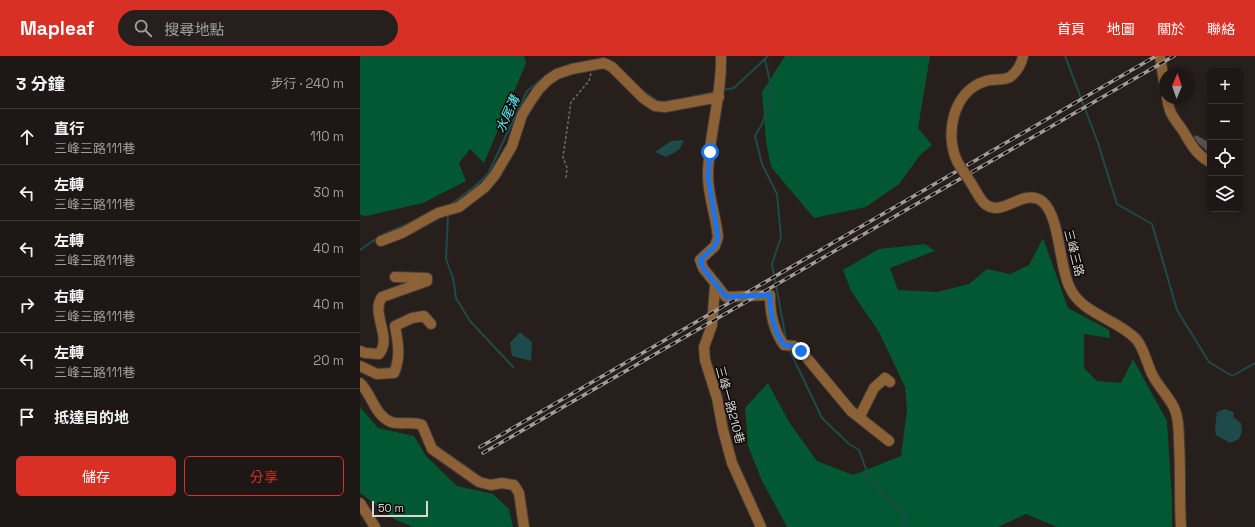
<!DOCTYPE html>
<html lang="zh-TW">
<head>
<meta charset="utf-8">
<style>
	:root { --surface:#1d1715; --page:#25201e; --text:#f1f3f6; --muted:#a09fa0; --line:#3b3634; --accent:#d93025 }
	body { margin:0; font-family:"Space Grotesk","Noto Sans TC",sans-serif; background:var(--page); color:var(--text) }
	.controls { position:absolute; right:12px; top:12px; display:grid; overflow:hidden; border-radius:6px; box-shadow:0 2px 6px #0003 }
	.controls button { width:36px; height:36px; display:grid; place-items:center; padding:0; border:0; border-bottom:1px solid var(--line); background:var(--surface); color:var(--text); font:20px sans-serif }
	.compass { position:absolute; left:799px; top:12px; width:36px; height:36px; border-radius:50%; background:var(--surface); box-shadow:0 2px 6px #0003; rotate:2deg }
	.scale { position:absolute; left:12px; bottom:10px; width:56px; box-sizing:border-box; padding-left:4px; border:2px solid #dbd5d3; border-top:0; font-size:11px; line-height:14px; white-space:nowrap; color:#dbd5d3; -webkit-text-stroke:3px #0d0908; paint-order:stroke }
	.stop { position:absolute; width:12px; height:12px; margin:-9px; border:3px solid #1a73e8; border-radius:50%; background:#fff }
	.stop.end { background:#1a73e8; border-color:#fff; box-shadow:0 1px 4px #0008 }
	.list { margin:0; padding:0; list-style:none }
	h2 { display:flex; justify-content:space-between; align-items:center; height:52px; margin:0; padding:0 16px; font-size:17px }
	h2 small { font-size:13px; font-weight:400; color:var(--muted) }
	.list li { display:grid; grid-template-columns:26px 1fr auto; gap:12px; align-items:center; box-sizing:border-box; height:56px; padding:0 16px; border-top:1px solid var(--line) }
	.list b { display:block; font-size:15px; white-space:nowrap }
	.list p { margin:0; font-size:13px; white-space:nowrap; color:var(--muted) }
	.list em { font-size:13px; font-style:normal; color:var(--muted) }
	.actions { display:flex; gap:8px; padding:12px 16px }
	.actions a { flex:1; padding:9px 0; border:1px solid var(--accent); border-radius:6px; text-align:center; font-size:14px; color:var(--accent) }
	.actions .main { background:var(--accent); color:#fff }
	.icon { flex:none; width:22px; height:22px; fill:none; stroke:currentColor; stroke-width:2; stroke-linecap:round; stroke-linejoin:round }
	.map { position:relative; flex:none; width:895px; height:471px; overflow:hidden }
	header { display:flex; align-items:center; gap:24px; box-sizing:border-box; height:56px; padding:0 20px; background:var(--accent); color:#fff }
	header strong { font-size:19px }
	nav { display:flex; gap:22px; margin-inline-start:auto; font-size:14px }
	.search { width:280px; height:36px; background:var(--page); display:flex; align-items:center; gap:10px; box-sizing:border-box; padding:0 14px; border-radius:22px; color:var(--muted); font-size:15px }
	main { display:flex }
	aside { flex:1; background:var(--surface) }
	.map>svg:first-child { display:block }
	.forest { fill:#015832 }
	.water { fill:#1e4a4c }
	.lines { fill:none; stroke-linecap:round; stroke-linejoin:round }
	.stream { stroke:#1e4a4c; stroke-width:2 }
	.building { fill:#5a5155 }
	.minor-casing { stroke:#443c39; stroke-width:12 }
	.path { stroke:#716a67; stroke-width:1.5; stroke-dasharray:3 2; stroke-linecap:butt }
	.minor { stroke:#8c6135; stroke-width:10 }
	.rail-casing { stroke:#a29c99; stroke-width:3.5 }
	.rail { stroke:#0d0908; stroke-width:2; stroke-dasharray:6; stroke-linecap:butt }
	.minor-bridge-casing { stroke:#443c39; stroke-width:12; stroke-linecap:butt }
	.minor-bridge { stroke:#8c6135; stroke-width:10 }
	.route { stroke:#1a73e8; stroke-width:5 }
	.labels { text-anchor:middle; stroke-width:3; stroke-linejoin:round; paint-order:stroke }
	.street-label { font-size:12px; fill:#dbd5d3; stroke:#0d0908 }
	.water-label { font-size:13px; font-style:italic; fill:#60eff3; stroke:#0d0908 }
</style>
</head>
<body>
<header>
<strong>Mapleaf</strong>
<div class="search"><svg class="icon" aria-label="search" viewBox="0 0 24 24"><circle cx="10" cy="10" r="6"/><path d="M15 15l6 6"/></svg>搜尋地點</div>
<nav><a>首頁</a><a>地圖</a><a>關於</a><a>聯絡</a></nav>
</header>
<main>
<aside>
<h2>3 分鐘<small>步行 · 240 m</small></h2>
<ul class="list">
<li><svg class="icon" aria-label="ahead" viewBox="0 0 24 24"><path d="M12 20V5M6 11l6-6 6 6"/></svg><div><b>直行</b><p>三峰三路111巷</p></div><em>110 m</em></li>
<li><svg class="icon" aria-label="left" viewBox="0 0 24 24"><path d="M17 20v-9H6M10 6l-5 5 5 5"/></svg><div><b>左轉</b><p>三峰三路111巷</p></div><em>30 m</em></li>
<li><svg class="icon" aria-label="left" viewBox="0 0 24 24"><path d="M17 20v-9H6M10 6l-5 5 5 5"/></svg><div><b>左轉</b><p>三峰三路111巷</p></div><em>40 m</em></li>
<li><svg class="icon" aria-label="right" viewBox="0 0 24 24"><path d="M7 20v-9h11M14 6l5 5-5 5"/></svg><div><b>右轉</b><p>三峰三路111巷</p></div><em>40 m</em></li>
<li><svg class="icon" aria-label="left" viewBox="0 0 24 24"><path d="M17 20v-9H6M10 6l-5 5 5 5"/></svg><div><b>左轉</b><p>三峰三路111巷</p></div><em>20 m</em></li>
<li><svg class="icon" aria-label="arrive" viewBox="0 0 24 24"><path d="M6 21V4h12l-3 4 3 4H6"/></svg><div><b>抵達目的地</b></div></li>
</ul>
<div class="actions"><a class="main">儲存</a><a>分享</a></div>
</aside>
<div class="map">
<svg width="895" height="471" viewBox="0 0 895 471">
	<rect width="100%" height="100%" fill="#271f1c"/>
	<path class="forest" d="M0,0H164L166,7L124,107L110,93L99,107L106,125L63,147L6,160L0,159Z
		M425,0H570L558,72L572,89L561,98L539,128L506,151L454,162L411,111L406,86L402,36Z
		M683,182L708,252L749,274L750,282L724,278V312L737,325L761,327L773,303L807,365L812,445V471H697L666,458L638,471H427L402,425L388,390L385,352L408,327L429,366L457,405L493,419L541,400L547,354L545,331L519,276L491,235L483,214L519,193L565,188L575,195L530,212L538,234L577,236L609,228L627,213L650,218L669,209Z
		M0,351L18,372L54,380L66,400L97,430L133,438L149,453L153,471H53L36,464L0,437Z"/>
	<path class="water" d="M324,84L319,94L306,101L295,96L311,85Z
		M160,276L172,286L171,305L152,300L150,287Z
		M865,353L874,356L873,361L881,367L882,376L879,383L870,387L856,379L855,372L857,356Z"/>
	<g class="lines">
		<path class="stream" d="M705,0L738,87L757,148L792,168L817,254L849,306L872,320L895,307
			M405,4L413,37L402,68L395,80L402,108L417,138L421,181L412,208L426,283
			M214,8L230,5
			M362,34L374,32L408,0
			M283,35L299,46
			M335,40L356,36
			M303,46L313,44
			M90,149L114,131L128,118L167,35L182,23
			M88,158L86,203L93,222L96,242L110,265L153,311
			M24,178L50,167
			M0,194L19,181
			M429,293L462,362L489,388L499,394L510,424L544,459L547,471"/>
	</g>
	<path class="building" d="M836,79L850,87V98L838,87L834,81Z"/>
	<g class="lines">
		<defs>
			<path id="minor" d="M361,0C362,42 348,80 348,120C348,140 356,160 358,181L355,190L340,204L343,212L366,241L410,239C410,258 413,274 424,289L434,290L441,295L491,355L529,385
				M800,0L805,33
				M807,42C810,62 816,63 825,78C832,90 837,99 850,106
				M598,107C584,80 592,35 626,25C634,22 644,25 650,21C657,16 662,7 663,0
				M611,127C615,133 619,142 624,147C642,164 663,130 683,146C700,161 699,211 710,232C722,258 757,263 776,283C784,292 787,308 792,318C798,331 810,341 815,354C819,364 819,376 819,387C821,415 819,443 821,471
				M21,185L42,177L78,157L99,151L125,131L135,119L152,90L162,59L170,46L179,33L188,24L197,18L212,13L244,7L252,11L283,42L295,50L305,51L359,41
				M355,230L352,269L344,291L345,304L357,342L363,374L372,407L401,471
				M0,295L5,297L19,298C33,281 10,258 22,241L67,225V222L35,221
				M0,310L17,318L34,317C41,301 38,286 35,270L52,262L64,260L71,268
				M0,327C12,338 14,359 31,366C40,369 51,365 62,369L72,393L119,426L131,429L142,427L154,429L159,437L164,471
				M500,360L514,332L525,322L530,326
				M0,447L15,471"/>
		</defs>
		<use href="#minor" class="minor-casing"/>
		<path class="path" d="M206,122L207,112L203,101L211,46L229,25L231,17"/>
		<use href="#minor" class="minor"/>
		<defs>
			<path id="rail" d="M120,391L796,0
				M123,397L814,0"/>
		</defs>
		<use href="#rail" class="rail-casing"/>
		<use href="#rail" class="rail"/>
		<defs>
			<path id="minor-bridge" d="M598,107L611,127"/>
		</defs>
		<use href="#minor-bridge" class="minor-bridge-casing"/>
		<use href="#minor-bridge" class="minor-bridge"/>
	</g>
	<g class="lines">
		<path class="route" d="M350,96L348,120L358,181L355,190L340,204L343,212L366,241L410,239C410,258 413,274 424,289L434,290L441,295"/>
	</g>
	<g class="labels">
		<g class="street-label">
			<text transform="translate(714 197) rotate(76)" y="4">三峰三路</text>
			<text transform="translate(370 349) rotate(75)" y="4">三峰一路210巷</text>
		</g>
		<g class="water-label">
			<text transform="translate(147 58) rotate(-65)" y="5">水尾溝</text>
		</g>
	</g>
</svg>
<div class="controls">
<button>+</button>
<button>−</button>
<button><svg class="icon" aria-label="locate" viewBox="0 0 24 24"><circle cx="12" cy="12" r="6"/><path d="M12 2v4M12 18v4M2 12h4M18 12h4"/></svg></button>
<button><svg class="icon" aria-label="layers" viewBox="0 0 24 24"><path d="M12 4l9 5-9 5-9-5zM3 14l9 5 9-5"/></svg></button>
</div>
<svg class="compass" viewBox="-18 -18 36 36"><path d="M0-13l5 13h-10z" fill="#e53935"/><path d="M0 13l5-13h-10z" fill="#a09fa0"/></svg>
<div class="scale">50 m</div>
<div class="stop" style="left:350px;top:96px"></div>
<div class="stop end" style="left:441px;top:295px"></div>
</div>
</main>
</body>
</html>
